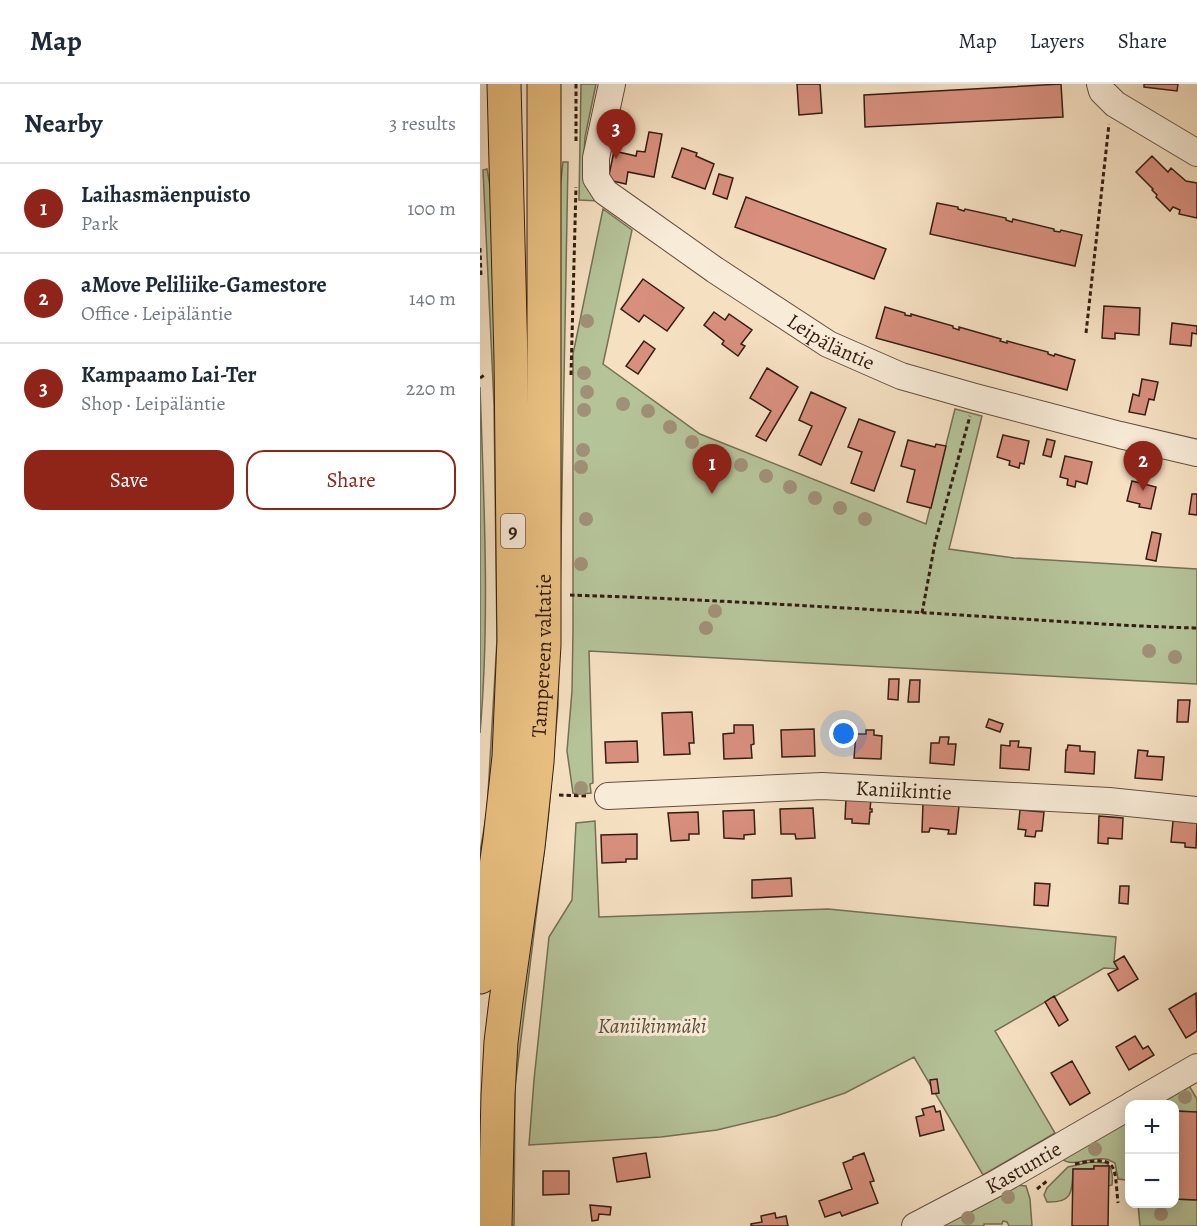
<!DOCTYPE html>
<html lang="en">
<head>
<meta charset="utf-8">
<style>
	:root { --surface:#fff; --page:#f6f6f7; --text:#1f2937; --muted:#747a83; --line:#e0e1e3; --accent:#8f2418 }
	body { margin:0; font-family:Alegreya,serif; background:var(--page); color:var(--text) }
	.controls { position:absolute; right:18px; bottom:18px; display:grid; overflow:hidden; border-radius:12px; box-shadow:0 3px 15px #0003 }
	.controls button { width:54px; height:54px; display:grid; place-items:center; padding:0; border:0; border-bottom:2px solid var(--line); background:var(--surface); color:var(--text); font:30px sans-serif }
	.you { position:absolute; left:364px; top:650px; width:21px; height:21px; margin:-15px; border:4px solid #fff; border-radius:50%; background:#1a73e8; box-shadow:0 0 0 9px #1a73e833 }
	.badge { display:grid; place-items:center; width:39px; height:39px; border-radius:50%; background:var(--accent); color:#fff; font-size:20px; font-weight:700 }
	.pin { position:absolute; translate:-50% -50px; filter:drop-shadow(0 2px 3px #0008) }
	.pin::after { content:''; position:absolute; top:32px; width:21px; height:18px; background:inherit; clip-path:polygon(0 0,100% 0,50% 100%) }
	.list { margin:0; padding:0; list-style:none }
	h2 { display:flex; justify-content:space-between; align-items:center; height:78px; margin:0; padding:0 24px; font-size:26px }
	h2 small { font-size:20px; font-weight:400; color:var(--muted) }
	.list li { display:grid; grid-template-columns:39px 1fr auto; gap:18px; align-items:center; box-sizing:border-box; height:90px; padding:0 24px; border-top:2px solid var(--line) }
	.list b { display:block; font-size:22px; white-space:nowrap }
	.list p { margin:0; font-size:20px; white-space:nowrap; color:var(--muted) }
	.list em { font-size:20px; font-style:normal; color:var(--muted) }
	.actions { display:flex; gap:12px; padding:18px 24px }
	.actions a { flex:1; padding:14px 0; border:2px solid var(--accent); border-radius:18px; text-align:center; font-size:21px; color:var(--accent) }
	.actions .main { background:var(--accent); color:#fff }
	.map { position:relative; flex:none; width:717px; height:1142px; overflow:hidden }
	header { display:flex; align-items:center; gap:36px; box-sizing:border-box; height:84px; padding:0 30px; background:var(--surface); border-bottom:2px solid var(--line) }
	header strong { font-size:28px }
	nav { display:flex; gap:33px; margin-inline-start:auto; font-size:21px }
	main { display:flex }
	aside { flex:1; background:var(--surface) }
	.map>svg:first-child { display:block }
	.green { fill:#b5c399; stroke:#757056; stroke-width:1.5 }
	.building { fill:#d88f7e; stroke:#351d12; stroke-width:1.5 }
	.lines { fill:none; stroke-linecap:round; stroke-linejoin:round }
	.minor-casing { stroke:#654e3e; stroke-width:28 }
	.highway-casing { stroke:#351d12; stroke-width:35 }
	.path { stroke:#351d12; stroke-width:3; stroke-dasharray:4.5 3; stroke-linecap:butt }
	.minor { stroke:#f8ebd7; stroke-width:26 }
	.highway { stroke:#eac081; stroke-width:33 }
	.tree { fill:#a09077 }
	.labels { text-anchor:middle; stroke-width:6; stroke-linejoin:round; paint-order:stroke }
	.shield { fill:#f8ebd7; stroke:#705b4d; stroke-width:1.5 }
	.shield-label { font-size:20px; font-weight:bold; fill:#351d12 }
	.street-label { font-size:21px; fill:#351d12; stroke:#f8ebd7 }
	.park-label { font-size:21px; font-style:italic; fill:#5b4f3a; stroke:#f8ebd7 }
</style>
</head>
<body>
<header>
<strong>Map</strong>
<nav><a>Map</a><a>Layers</a><a>Share</a></nav>
</header>
<main>
<aside>
<h2>Nearby<small>3 results</small></h2>
<ul class="list">
<li><span class="badge">1</span><div><b>Laihasmäenpuisto</b><p>Park</p></div><em>100 m</em></li>
<li><span class="badge">2</span><div><b>aMove Peliliike-Gamestore</b><p>Office · Leipäläntie</p></div><em>140 m</em></li>
<li><span class="badge">3</span><div><b>Kampaamo Lai-Ter</b><p>Shop · Leipäläntie</p></div><em>220 m</em></li>
</ul>
<div class="actions"><a class="main">Save</a><a>Share</a></div>
</aside>
<div class="map">
<svg width="717" height="1142" viewBox="0 0 717 1142">
	<rect width="100%" height="100%" fill="#f5e0c2"/>
	<filter id="stains"><feTurbulence type="fractalNoise" baseFrequency=".00333" numOctaves="4"/><feColorMatrix values="0 0 0 0 .2 0 0 0 0 .09 0 0 0 0 .02 0 0 0 .5 -.17"/></filter>
	<radialGradient id="worn" r=".72"><stop offset=".6" stop-color="#630" stop-opacity="0"/><stop offset="1" stop-color="#630" stop-opacity=".3"/></radialGradient>
	<path class="green" d="M101,0H116L105,53L103,87L119,117L99,116Z
		M83,78H88L78,622L68,736L35,1003L34,1142H26L74,158Z
		M7,85L15,130L24,557L0,812V768L7,727L17,556L14,320L3,86Z
		M123,125L152,146L123,280L220,350L446,440L475,325L502,332L469,465L534,474L717,485V600L109,567L113,699L110,700L111,709L101,710L93,709L87,667L92,607L93,546V270Z
		M0,303C4,418 10,535 0,649Z
		M115,737L119,833L348,825L636,853L634,878L638,885L624,884L515,947L575,1049L503,1091L434,973L365,1009L296,1032L237,1046L181,1053L49,1061L54,996L69,853L92,816L96,739Z
		M708,1000L717,1015V1028L695,1027L694,1020H673Z
		M649,1034V1102L646,1096L638,1095L635,1079C632,1078 629,1075 625,1075C611,1072 592,1085 581,1074Z
		M611,1078L627,1079C633,1085 633,1093 632,1101L628,1102L629,1082H614V1085H593C592,1108 593,1119 567,1118L564,1111L567,1104L588,1083Z
		M535,1101L546,1102L550,1115L552,1142H529L527,1138L523,1137L522,1140H504V1142H460Z
		M695,1115L717,1116V1142H660L658,1120H694Z"/>
	<path class="building" d="M317,0H340L342,29L319,31Z
		M581,0L583,33L385,43L384,11Z
		M664,0H698L697,7L664,3Z
		M169,48L182,50L174,93L148,88L146,100L128,96L134,67L156,72L157,67L165,68Z
		M202,64L217,69L216,72L234,80L225,105L192,93Z
		M672,72L688,88L691,84L706,97L717,99V134L699,130L700,126L693,123L690,127L676,113L677,111L672,106L673,105L656,88Z
		M239,90L253,94L247,115L233,110Z
		M266,113L406,165L394,195L255,143Z
		M457,119L478,123V125L484,127L485,125L526,134V136L532,138L533,135L574,145V147L580,148L581,146L602,151L595,182L450,150Z
		M163,195L204,224L187,247L164,231L159,238L141,225Z
		M624,222L660,224L659,251L635,249V255L622,254Z
		M405,223L425,229V231L431,232V230L473,242V244L479,246V243L521,255L520,257L527,259V257L568,268V270L574,272L575,270L595,276L587,306L396,254Z
		M234,228L245,236L249,230L272,246L261,260L265,262L258,272L242,260L244,257L224,241Z
		M692,239L717,242V250L712,249L711,262L690,260Z
		M164,257L175,265L158,290L146,282Z
		M287,284L318,303L286,357L276,352L291,327L270,314Z
		M662,295L678,298L674,316L669,315L665,331L649,328L653,310L659,312Z
		M331,308L366,324L341,381L319,371L332,342L319,336Z
		M379,335L415,348L394,407L371,399L382,368L368,363Z
		M523,351L549,357L544,380L540,379L539,384L529,381L530,377L517,373Z
		M567,355L575,357L571,373L563,371Z
		M428,356L455,363L456,360L466,362L451,424L427,418L435,386L421,382Z
		M585,372L612,378L607,400L596,397L595,403L587,401L588,395L580,393Z
		M652,397L676,403L671,425L659,423L660,420L647,417Z
		M712,410H717V431L709,430Z
		M672,448L681,450L676,477L666,475Z
		M409,595H419L418,616L408,615Z
		M430,596H440L439,618H428Z
		M698,616H710L708,638H697Z
		M212,628L214,659H209L210,670L184,671L182,629Z
		M509,635L523,640L520,648L506,643Z
		M254,641H273L274,660L271,661L272,674L244,675L243,650L254,649Z
		M334,645L335,672L302,673L301,646Z
		M386,646H394V651L402,652L401,675L374,674L376,650H386Z
		M460,653H469L468,660H476L474,681L450,679L451,659H459Z
		M157,657L158,678L126,679L125,658Z
		M530,657H539L538,663L551,664L549,686L520,684L521,661L530,662Z
		M588,661L600,662V667L615,668L614,690L585,688L586,666H587Z
		M658,666L668,667L667,672L684,673L682,696L655,694Z
		M366,714L391,716L390,725H392V728H390L389,740L372,739V735H365Z
		M443,719L479,722L476,750H468L469,746L450,744L449,748H442Z
		M333,724L335,754L316,755L315,750H301L300,725Z
		M274,726L275,750L264,751V755L244,754L243,727Z
		M540,726L564,728L562,747H556L555,753L545,752L546,746L538,745Z
		M218,728L219,750H209V756L191,757L188,729Z
		M619,732L643,734L642,755L628,754V760L618,759Z
		M693,737L717,739L716,764L705,763V759L691,758Z
		M157,750V775H146V778L122,779L121,751Z
		M311,794L312,812L272,814V796Z
		M555,799L570,800L568,822L554,821Z
		M640,802H649L648,820L639,819Z
		M644,872L658,895L638,907L628,890L638,885L634,878Z
		M716,909L717,947L706,954L689,925Z
		M574,912L588,936L579,942L565,918Z
		M655,952L663,965L668,962L674,971L649,986L636,963Z
		M592,977L610,1009L590,1021L571,989Z
		M457,995L459,1009L452,1010L450,996Z
		M454,1022L456,1028L460,1027L464,1046L440,1052L436,1033L444,1031L442,1025Z
		M694,1027L717,1028V1116L694,1115Z
		M166,1069L170,1093L137,1098L133,1074Z
		M384,1069L394,1097L390,1098L398,1119L362,1132L360,1128L345,1133L339,1117L372,1105L363,1079L373,1075V1073Z
		M614,1082H629L628,1142H592L593,1085H614Z
		M63,1087H89V1110L63,1111Z
		M110,1121L131,1123L130,1131L119,1130L118,1136L112,1137Z
		M295,1129L296,1134L306,1132L308,1142H271V1140L282,1138L281,1132Z"/>
	<g class="lines">
		<defs>
			<g id="minor">
				<path id="s1" d="M132,0L116,74V94L125,108L235,186L348,260L421,292L495,313L640,351L717,369"/>
				<path d="M620,0L622,7L635,20L717,69"/>
				<path id="s2" d="M128,712L342,702L629,717L717,726"/>
				<path d="M653,1020L717,983"/>
				<path id="s3" d="M435,1142L515,1100L650,1022"/>
			</g>
			<g id="highway">
				<path d="M0,893L20,755L29,673L34,556L31,276L24,0"/>
				<path id="s4" d="M15,1142L18,1011L21,958L26,917L48,763L57,678L64,561V0"/>
			</g>
		</defs>
		<use href="#minor" class="minor-casing"/>
		<use href="#highway" class="highway-casing"/>
		<path class="path" d="M96,57V0
			M0,164L1,192
			M606,249L629,40
			M91,291L96,103
			M0,294L6,290
			M90,511C220,515 351,523 481,531C559,536 638,542 717,544
			M442,529L455,459L490,332
			M79,711L108,712
			M595,1080C639,1071 634,1080 638,1119
			M557,1105L567,1097"/>
		<use href="#minor" class="minor"/>
		<use href="#highway" class="highway"/>
	</g>
	<g class="tree">
		<circle cx="107" cy="237" r="7"/>
		<circle cx="104" cy="289" r="7"/>
		<circle cx="107" cy="308" r="7"/>
		<circle cx="143" cy="320" r="7"/>
		<circle cx="104" cy="326" r="7"/>
		<circle cx="168" cy="327" r="7"/>
		<circle cx="190" cy="343" r="7"/>
		<circle cx="212" cy="358" r="7"/>
		<circle cx="103" cy="366" r="7"/>
		<circle cx="237" cy="370" r="7"/>
		<circle cx="261" cy="381" r="7"/>
		<circle cx="101" cy="383" r="7"/>
		<circle cx="286" cy="392" r="7"/>
		<circle cx="310" cy="403" r="7"/>
		<circle cx="335" cy="414" r="7"/>
		<circle cx="360" cy="424" r="7"/>
		<circle cx="106" cy="435" r="7"/>
		<circle cx="385" cy="435" r="7"/>
		<circle cx="101" cy="480" r="7"/>
		<circle cx="235" cy="527" r="7"/>
		<circle cx="226" cy="544" r="7"/>
		<circle cx="669" cy="567" r="7"/>
		<circle cx="695" cy="573" r="7"/>
		<circle cx="101" cy="704" r="7"/>
		<circle cx="705" cy="1013" r="7"/>
		<circle cx="615" cy="1065" r="7"/>
		<circle cx="528" cy="1113" r="7"/>
		<circle cx="681" cy="1130" r="7"/>
		<circle cx="488" cy="1134" r="7"/>
	</g>
	<g class="labels">
		<rect class="shield" x="21" y="430" width="24" height="34" rx="4.5"/>
		<g class="shield-label">
			<text x="33" y="454">9</text>
		</g>
		<g class="street-label">
			<text dy="7" stroke="none"><textPath href="#s1" startOffset="384">Leipäläntie</textPath></text>
			<text dy="7" stroke="none"><textPath href="#s4" startOffset="573">Tampereen valtatie</textPath></text>
			<text dy="7" stroke="none"><textPath href="#s2" startOffset="296">Kaniikintie</textPath></text>
			<text dy="7" stroke="none"><textPath href="#s3" startOffset="123">Kastuntie</textPath></text>
		</g>
		<g class="park-label">
			<text x="172" y="949">Kaniikinmäki</text>
		</g>
	</g>
	<rect width="100%" height="100%" filter="url(#stains)"/>
	<rect width="100%" height="100%" fill="url(#worn)"/>
</svg>
<div class="controls">
<button>+</button>
<button>−</button>
</div>
<div class="you"></div>
<div class="pin badge" style="left:232px;top:410px">1</div>
<div class="pin badge" style="left:663px;top:407px">2</div>
<div class="pin badge" style="left:136px;top:75px">3</div>
</div>
</main>
</body>
</html>
